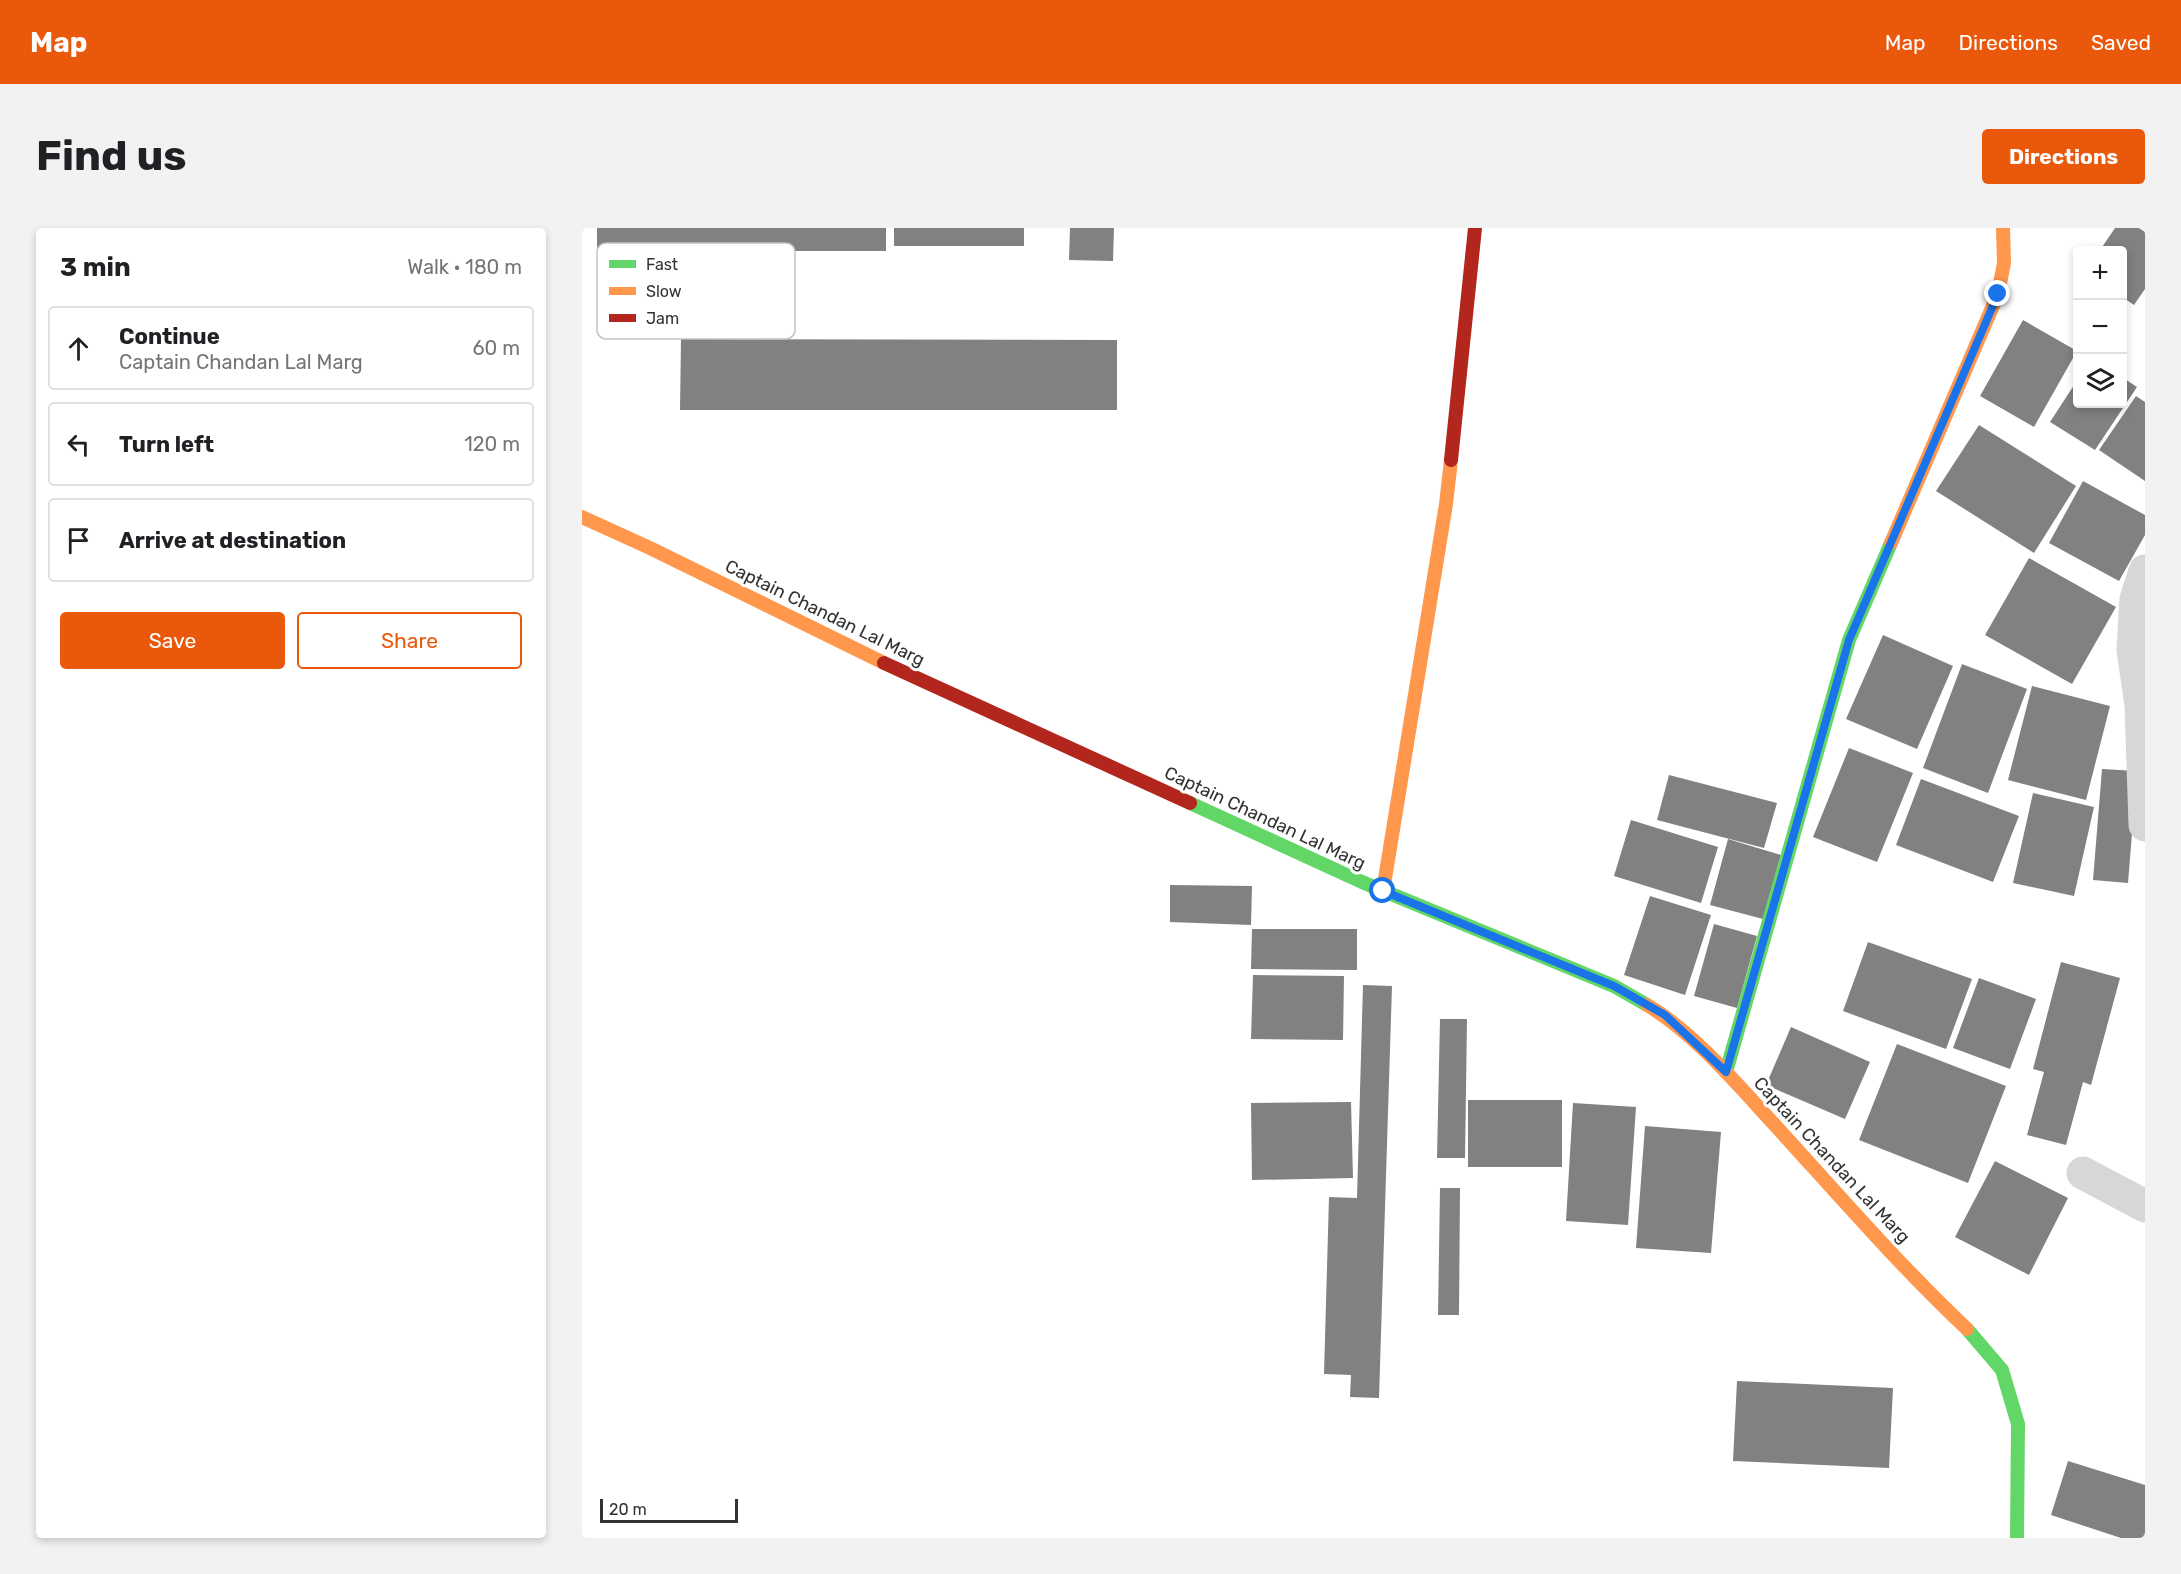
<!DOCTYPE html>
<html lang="en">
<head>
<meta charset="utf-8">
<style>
	:root { --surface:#fff; --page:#f2f2f2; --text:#202124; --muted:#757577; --line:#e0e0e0; --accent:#ea580c }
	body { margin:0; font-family:Rubik,sans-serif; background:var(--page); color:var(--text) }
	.controls { position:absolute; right:18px; top:18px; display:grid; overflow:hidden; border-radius:6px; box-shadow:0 3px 9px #0003 }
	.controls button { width:54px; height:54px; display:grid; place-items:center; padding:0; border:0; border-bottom:2px solid var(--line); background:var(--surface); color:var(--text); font:30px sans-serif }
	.scale { position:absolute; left:18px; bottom:15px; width:138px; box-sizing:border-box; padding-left:6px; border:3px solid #333; border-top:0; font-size:16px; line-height:21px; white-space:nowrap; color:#333; -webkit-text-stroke:4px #fff; paint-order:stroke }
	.stop { position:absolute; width:18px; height:18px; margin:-14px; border:4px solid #1a73e8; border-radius:50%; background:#fff }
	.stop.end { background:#1a73e8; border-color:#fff; box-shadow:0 2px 6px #0008 }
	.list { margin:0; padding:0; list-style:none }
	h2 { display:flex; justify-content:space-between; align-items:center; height:78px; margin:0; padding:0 24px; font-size:26px }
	h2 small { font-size:20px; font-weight:400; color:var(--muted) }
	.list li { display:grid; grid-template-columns:39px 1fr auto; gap:18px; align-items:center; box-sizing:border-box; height:84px; margin:0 12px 12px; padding:0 12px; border:2px solid var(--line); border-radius:6px }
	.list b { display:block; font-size:22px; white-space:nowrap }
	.list p { margin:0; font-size:20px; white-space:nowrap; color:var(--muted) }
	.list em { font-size:20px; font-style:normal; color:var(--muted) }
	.actions { display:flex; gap:12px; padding:18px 24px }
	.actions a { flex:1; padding:14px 0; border:2px solid var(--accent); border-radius:6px; text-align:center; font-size:21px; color:var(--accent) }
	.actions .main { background:var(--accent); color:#fff }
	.icon { flex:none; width:33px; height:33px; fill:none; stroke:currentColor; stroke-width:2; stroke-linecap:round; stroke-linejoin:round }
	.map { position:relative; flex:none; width:1563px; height:1310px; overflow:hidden; border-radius:6px }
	header { display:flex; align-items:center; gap:36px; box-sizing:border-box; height:84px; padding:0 30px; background:var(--accent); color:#fff }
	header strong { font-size:28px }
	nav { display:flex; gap:33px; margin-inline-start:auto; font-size:21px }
	.intro { display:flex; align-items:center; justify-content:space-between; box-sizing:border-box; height:144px; padding:0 36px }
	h1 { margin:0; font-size:42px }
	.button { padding:15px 27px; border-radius:6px; background:var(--accent); color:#fff; font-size:21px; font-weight:700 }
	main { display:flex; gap:36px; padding:0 36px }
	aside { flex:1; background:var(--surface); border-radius:6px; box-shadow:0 3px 9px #0003 }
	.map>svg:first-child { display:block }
	.building { fill:#818181 }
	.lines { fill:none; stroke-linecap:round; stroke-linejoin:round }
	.street { stroke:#d7d7d7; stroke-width:33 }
	.fast { stroke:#63d668; stroke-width:14 }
	.slow { stroke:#ff974d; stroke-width:14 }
	.jam { stroke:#b3261e; stroke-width:14 }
	.route { stroke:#1a73e8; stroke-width:8 }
	.labels { text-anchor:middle; stroke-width:6; stroke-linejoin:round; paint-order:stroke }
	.street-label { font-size:18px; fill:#333; stroke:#fff }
	.key { fill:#fff; stroke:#c2c2c2; stroke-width:1.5 }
	.key-label { font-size:16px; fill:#333 }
</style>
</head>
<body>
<header>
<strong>Map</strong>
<nav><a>Map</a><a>Directions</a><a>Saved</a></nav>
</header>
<div class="intro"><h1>Find us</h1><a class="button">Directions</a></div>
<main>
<aside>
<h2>3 min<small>Walk · 180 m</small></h2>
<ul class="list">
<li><svg class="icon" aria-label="ahead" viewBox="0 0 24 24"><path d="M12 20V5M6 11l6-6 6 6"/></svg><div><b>Continue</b><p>Captain Chandan Lal Marg</p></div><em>60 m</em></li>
<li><svg class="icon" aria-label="left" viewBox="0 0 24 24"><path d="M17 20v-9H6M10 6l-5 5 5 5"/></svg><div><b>Turn left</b></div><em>120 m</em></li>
<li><svg class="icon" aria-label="arrive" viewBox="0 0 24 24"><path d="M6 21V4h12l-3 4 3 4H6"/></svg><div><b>Arrive at destination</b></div></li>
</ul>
<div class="actions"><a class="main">Save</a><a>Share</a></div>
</aside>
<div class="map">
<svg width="1563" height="1310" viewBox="0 0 1563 1310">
	<rect width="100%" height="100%" fill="#fff"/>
	<path class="building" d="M15,0H304V23H15Z
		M312,0H442V18H312Z
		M488,0H532L531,33L487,32Z
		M1533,0H1557L1563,4V61L1552,77L1540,69V22H1518Z
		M1441,92L1495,123L1452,199L1398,168Z
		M99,111L535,112V182H98Z
		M1540,149L1555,159L1513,222L1468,194L1496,151V176H1540Z
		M1554,168L1563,174V253L1517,222Z
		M1397,197L1494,258L1452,325L1354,263Z
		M1501,253L1563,287V307L1537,353L1467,315Z
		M1447,330L1534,379L1490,456L1403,407Z
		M1301,407L1371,438L1335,521L1264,491Z
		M1380,436L1445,461L1406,565L1341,540Z
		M1450,458L1528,478L1504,572L1426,552Z
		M1267,520L1331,545L1295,634L1231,609Z
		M1520,541L1555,543L1546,655L1511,652Z
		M1087,547L1195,575L1182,620L1075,592Z
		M1339,551L1437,588L1411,654L1314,617Z
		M1451,565L1512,579L1492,668L1431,655Z
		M1049,592L1136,619L1119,675L1032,648Z
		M1146,611L1199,627L1181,691L1128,677Z
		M588,657L670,658L669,697L588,694Z
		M1068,668L1129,687L1103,767L1042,747Z
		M1132,696L1175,708L1155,780L1112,768Z
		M670,701H775V742L669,741Z
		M1286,714L1390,751L1364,821L1261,783Z
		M1479,734L1538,750L1509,857L1501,854L1484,917L1445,907L1462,844L1451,841Z
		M671,747L762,748L761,812L669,811Z
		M1397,750L1454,771L1428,841L1371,820Z
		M781,757L810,758L797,1170L768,1169L769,1147L742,1146L747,969L775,970Z
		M858,791H885L883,930H855Z
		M1209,799L1288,834L1263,891L1184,857Z
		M1315,816L1424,858L1386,955L1277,912Z
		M886,872H980V939H886Z
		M769,874L771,950L670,952L669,875Z
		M991,875L1054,879L1046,997L984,993Z
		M1063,898L1139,904L1129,1025L1054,1020Z
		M1413,933L1486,970L1447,1047L1373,1009Z
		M858,960H878L877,1087H856Z
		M1155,1153L1311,1160L1307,1240L1151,1233Z
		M1486,1233L1563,1257V1310H1539L1469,1287Z"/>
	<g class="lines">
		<path class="street" d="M1563,343L1554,371L1551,422L1559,477L1563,597
			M1501,945L1563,978"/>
		<path class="fast" d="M608,575L780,654L1032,758L1065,777
			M1144,844L1267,412L1309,315
			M1385,1101L1420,1142L1436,1196L1435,1310"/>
		<path class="slow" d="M0,289L68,320L302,435
			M1309,315L1416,66L1422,35L1421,0
			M801,663L864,276L869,232
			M1065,777C1111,804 1155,856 1191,895C1255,965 1316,1036 1385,1101"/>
		<path class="jam" d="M869,232L893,0
			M302,435L608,575"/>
	</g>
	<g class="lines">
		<path class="route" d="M801,663L1032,758L1083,787L1144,844L1267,412L1416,66"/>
	</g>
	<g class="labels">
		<g class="street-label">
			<text transform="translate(243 385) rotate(26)" y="6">Captain Chandan Lal Marg</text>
			<text transform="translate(683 590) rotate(25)" y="6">Captain Chandan Lal Marg</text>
			<text transform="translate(1250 932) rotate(47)" y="6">Captain Chandan Lal Marg</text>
		</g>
	</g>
	<rect x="15" y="15" width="198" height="96" rx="9" class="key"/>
	<rect x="27" y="32" width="27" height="8" fill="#63d668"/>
	<rect x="27" y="59" width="27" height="8" fill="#ff974d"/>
	<rect x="27" y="86" width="27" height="8" fill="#b3261e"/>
	<g class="key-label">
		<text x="64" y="42">Fast</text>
		<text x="64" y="69">Slow</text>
		<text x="64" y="96">Jam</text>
	</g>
</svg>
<div class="controls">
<button>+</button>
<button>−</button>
<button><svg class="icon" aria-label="layers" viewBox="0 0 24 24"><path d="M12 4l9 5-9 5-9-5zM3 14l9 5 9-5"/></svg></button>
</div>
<div class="scale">20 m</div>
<div class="stop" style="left:801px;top:663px"></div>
<div class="stop end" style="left:1416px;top:66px"></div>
</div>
</main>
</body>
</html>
